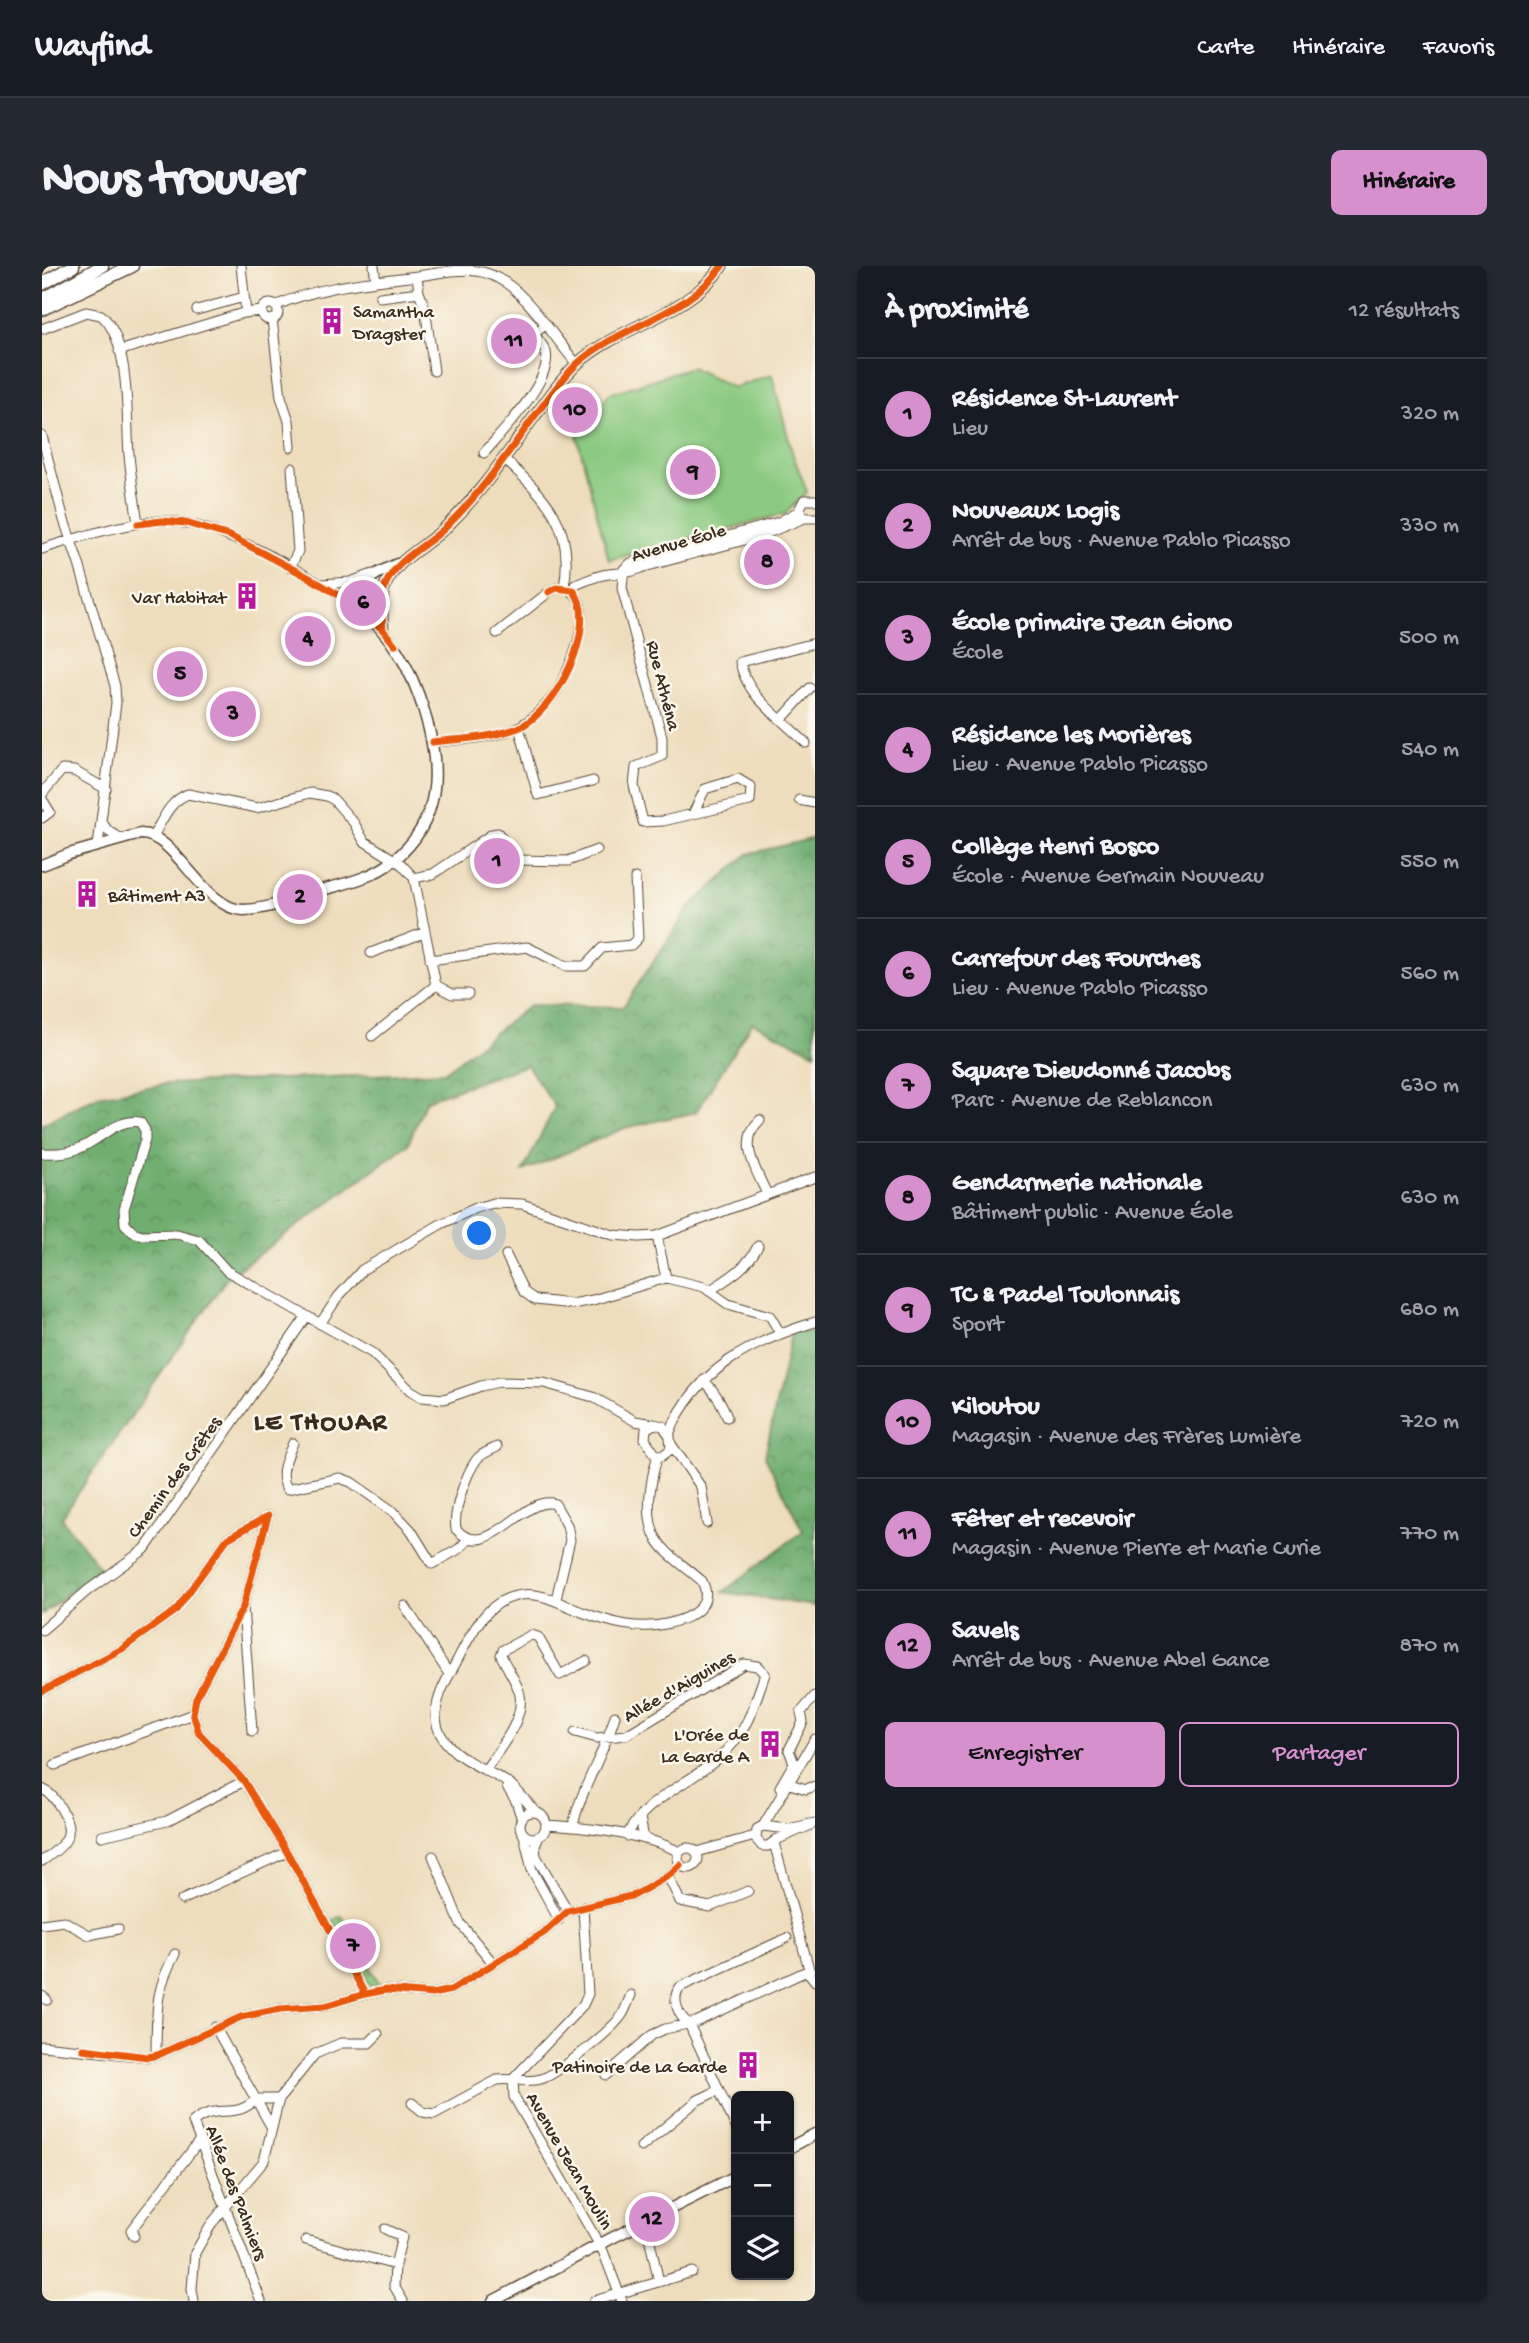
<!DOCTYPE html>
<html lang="fr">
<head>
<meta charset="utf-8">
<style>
	:root { --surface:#171b24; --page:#242831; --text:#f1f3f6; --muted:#9ea1a6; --line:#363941; --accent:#d690ce }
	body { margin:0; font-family:"Gochi Hand",sans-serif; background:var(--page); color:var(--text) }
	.controls { position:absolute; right:21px; bottom:21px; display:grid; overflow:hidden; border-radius:10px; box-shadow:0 2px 5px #0004 }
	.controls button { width:63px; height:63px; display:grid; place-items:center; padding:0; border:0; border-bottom:2px solid var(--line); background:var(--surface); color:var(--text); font:35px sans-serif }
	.you { position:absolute; left:438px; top:968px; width:24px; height:24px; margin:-18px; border:5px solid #fff; border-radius:50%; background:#1a73e8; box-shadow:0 0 0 10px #1a73e833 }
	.badge { display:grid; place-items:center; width:46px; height:46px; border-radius:50%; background:var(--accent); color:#111; font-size:23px; font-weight:700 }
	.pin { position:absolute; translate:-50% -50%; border:4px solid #fff; box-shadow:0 2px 7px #0006 }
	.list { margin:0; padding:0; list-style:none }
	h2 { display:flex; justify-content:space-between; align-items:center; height:91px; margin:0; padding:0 28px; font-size:30px }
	h2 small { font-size:23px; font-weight:400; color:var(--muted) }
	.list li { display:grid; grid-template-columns:46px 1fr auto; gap:21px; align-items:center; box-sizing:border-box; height:112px; padding:0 28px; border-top:2px solid var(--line) }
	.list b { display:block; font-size:26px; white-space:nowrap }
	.list p { margin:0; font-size:23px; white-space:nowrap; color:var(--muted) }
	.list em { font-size:23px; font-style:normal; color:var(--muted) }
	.actions { display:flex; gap:14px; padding:21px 28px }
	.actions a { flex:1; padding:16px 0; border:2px solid var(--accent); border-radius:10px; text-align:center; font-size:24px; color:var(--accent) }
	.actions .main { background:var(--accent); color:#111 }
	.icon { flex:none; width:38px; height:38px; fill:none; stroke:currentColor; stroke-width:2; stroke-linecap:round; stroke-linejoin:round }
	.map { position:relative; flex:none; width:773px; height:2035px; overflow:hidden; border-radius:10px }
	header { display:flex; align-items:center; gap:42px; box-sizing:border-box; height:98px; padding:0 35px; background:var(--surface); border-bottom:2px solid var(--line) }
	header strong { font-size:33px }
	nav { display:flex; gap:38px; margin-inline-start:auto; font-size:24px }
	.intro { display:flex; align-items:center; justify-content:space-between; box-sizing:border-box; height:168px; padding:0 42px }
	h1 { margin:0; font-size:49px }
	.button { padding:18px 32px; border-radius:10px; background:var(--accent); color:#111; font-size:24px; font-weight:700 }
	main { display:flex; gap:42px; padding:0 42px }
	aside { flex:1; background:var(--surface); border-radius:10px; box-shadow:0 2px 5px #0004 }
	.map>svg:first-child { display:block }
	.grass { fill:url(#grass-tufts); stroke:#637a50; stroke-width:2 }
	.forest { fill:url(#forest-crowns); stroke:#566c46; stroke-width:2 }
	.pitch { fill:#8bca81; stroke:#637a50; stroke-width:2 }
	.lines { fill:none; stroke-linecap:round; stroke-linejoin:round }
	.minor-casing { stroke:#564536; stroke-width:11 }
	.major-casing { stroke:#564536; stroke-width:13 }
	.highway-casing { stroke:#564536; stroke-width:15 }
	.minor { stroke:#fff; stroke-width:9 }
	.major { stroke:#fff; stroke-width:10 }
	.highway { stroke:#fff; stroke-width:12 }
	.cycleway-casing { stroke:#fbf7ec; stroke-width:11 }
	.cycleway { stroke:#e8590c; stroke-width:7 }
	.labels { text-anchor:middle; stroke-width:5; stroke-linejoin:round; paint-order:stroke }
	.poi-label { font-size:19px; fill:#3b2a1e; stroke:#fbf7ec; text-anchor:end }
	.street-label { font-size:19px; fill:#3b2a1e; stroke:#fbf7ec }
	.district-label { font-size:26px; font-weight:bold; letter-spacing:2px; fill:#3b2a1e; stroke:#fbf7ec }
</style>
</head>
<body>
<header>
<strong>Wayfind</strong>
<nav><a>Carte</a><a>Itinéraire</a><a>Favoris</a></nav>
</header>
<div class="intro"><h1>Nous trouver</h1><a class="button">Itinéraire</a></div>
<main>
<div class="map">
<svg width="773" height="2035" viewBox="0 0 773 2035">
	<defs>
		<pattern id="grass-tufts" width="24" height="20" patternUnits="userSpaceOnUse" patternTransform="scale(1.75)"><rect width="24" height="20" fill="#8bca81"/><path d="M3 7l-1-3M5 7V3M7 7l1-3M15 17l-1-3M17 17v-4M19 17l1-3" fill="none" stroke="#73a469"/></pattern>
		<pattern id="forest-crowns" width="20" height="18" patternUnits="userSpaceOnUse" patternTransform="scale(1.75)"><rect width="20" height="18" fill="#70ae6f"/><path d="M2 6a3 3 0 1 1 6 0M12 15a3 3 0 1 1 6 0" fill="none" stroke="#5d8e5b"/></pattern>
	</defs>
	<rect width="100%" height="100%" fill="#fbf7ec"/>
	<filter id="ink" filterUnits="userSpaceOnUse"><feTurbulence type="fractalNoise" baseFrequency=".0143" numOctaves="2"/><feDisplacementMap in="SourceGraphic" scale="14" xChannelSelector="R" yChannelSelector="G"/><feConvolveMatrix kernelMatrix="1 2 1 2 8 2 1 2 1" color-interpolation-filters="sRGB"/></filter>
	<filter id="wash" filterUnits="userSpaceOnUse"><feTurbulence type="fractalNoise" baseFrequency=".00686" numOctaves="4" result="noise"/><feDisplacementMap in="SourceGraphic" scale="28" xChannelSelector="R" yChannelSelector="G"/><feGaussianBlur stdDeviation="1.57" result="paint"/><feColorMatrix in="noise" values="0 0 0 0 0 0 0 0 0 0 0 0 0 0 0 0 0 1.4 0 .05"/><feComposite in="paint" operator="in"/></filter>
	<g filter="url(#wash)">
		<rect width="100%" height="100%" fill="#eeddbc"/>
		<path class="grass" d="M300,1650L339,1721L328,1720L291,1654Z"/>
		<path class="forest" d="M773,572V787L710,756L654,846L583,862L481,905L513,841L485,799L384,834L366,878L185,1012L19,1252L58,1302L0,1348V858L56,830L124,818L402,806L488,739L581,741L648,641L706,588Z
			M750,1063L773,1067V1340L681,1326L761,1265L723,1190Z"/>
		<path class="pitch" d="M649,101L691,122L730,109L750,186L765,226L743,248L567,294L535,170L567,128Z"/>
	</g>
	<g filter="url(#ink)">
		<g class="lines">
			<defs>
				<path id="minor" d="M199,0L204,47
					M332,0L334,15
					M375,10L377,26L383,42L392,105
					M338,31L377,26
					M220 46a8 8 0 1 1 16 0a8 8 0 1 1-16 0Z
					M233,40C276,20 328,16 375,10C394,8 415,2 434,5C445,6 455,11 464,17C489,34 514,74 535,98
					M155,44L202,31
					M230,53L239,131L247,155L249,181
					M0,63L44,46L59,49C89,74 84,151 87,189C89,212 93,235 96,258
					M77,85L201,47L220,45
					M0,170L22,254L37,298L73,420L74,437L59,555L66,565L80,573
					M442,187C460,166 511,114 504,86C502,80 496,74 492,68L503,59
					M462,193C504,231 533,260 522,321
					M773,234H762L757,244L762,252H773
					M0,283C34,272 85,256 120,255C178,254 265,310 315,340
					M248,302L256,285L250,202
					M280,318L308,316L331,308
					M531,324L533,319C544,315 555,309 567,308C584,306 585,308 602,301L721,269L762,252
					M455,367L507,326L514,322L522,321
					M739,454C719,436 704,423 698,396L773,377
					M477,461L496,529L551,515
					M391,476C413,474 461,472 480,459C493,451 509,435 517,421C530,399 558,333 522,321
					M764,477L739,454L768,422
					M0,528L20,504L32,505L64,523
					M0,533L8,546L0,552
					M757,534L773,537
					M651,548L663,523L696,513L709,521L708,535L621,555L601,556L592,520L594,501L620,490V471L580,322L582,303L589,297L737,256L757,245
					M111,570C121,554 127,535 146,528L215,542L268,527L285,530L292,534L312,557L322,575L359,598L372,612L394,719L330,770
					M56,580L59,555
					M372,612L391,608L450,568L456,567L475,594L526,595L555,584
					M329,687L381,667
					M388,694L485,681L524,700H543L560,682L589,679L596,672L593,612
					M394,719L410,728H426
					M718,854C695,875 714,904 725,928
					M0,887C13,888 26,887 38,882C58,874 75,852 98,856L103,864V874L82,943L83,958L91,966L100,969L135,968L157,974L185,1005L330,1087L368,1124L380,1131L402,1133L439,1120L457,1116L502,1117L551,1131L593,1155L612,1158
					M615,970L624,1012
					M464,989L482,1026L493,1034L530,1038L551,1034L624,1012L662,1021L686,1038L728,1050L738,1067
					M667,1025C687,1012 705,1002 716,980
					M278,1058L296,1031L320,1004L399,958L434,942L451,937L480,938L571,969L597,971L615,970L773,911
					M662,1114C673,1126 680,1136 685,1151
					M612,1158L621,1160L628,1170L629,1183L620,1190L613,1188L603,1173L604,1163Z
					M627,1168C654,1103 709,1076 773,1056
					M251,1177C245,1192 236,1207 245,1223L298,1212L309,1216L352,1246L369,1264L390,1298L417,1283L426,1273
					M629,1178L659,1221L665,1257
					M455,1181C448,1185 440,1187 435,1193C424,1208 411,1244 414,1263C446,1299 482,1227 513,1238L525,1259L528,1274L514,1333
					M363,1340L407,1408
					M201,1341L210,1465
					M0,1364L45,1325L103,1283L264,1051
					M0,1425L80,1383L134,1344L185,1273L226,1250L201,1341L154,1432L151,1448L157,1467L202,1515L245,1586L323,1728
					M533,1466L555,1472L584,1469L702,1398L715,1400L723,1408C713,1436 706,1463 685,1484C656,1515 602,1531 585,1570
					M13,1499L151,1448
					M444,1503C457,1483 482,1455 478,1429C476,1417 464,1401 459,1389L461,1384L489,1369L496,1371L518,1409L544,1395
					M748,1518L764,1523L773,1520
					M465,1521L474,1535L479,1551
					M0,1523C13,1528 31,1557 25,1571C21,1581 8,1589 0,1595
					M742,1526L738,1521L752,1497L747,1484L761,1456L759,1446L773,1430
					M493,1545C485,1537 477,1525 468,1518C445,1503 413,1494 399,1469C387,1448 399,1423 410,1404C425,1377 440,1337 474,1330C499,1324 518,1338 540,1346C569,1357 597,1365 628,1357C638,1354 649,1351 657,1343C665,1335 665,1325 660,1315C624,1284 603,1279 608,1227C610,1214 611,1202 616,1190
					M478 1559a13 13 0 1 1 26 0a13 13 0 1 1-26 0Z
					M598,1551L602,1573
					M504,1559C541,1561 606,1568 637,1586
					M769,1559L734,1574L726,1580H720L714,1573L715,1563L721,1560L746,1563L773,1557
					M531,1560C539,1522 562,1488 573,1450
					M721,1560L773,1473
					M482,1569L490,1604L517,1654
					M60,1570L125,1555L202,1515
					M497,1570L493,1580L494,1590L526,1645
					M732,1577L769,1710L773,1715
					M636 1592a10 10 0 1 1 20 0a10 10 0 1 1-20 0Z
					M655,1586L713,1570
					M391,1590L418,1657L451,1697
					M626,1610L638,1635L668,1641L706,1625
					M140,1634L245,1586
					M541,1641L546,1728L541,1739L471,1813L472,1831L561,1985L580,2035
					M0,1658L22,1655L47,1669L76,1663
					M0,1730L5,1734
					M173,1761L230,1862
					M0,1780L106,1791L116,1789L199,1751L238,1743L283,1740L323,1728L344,1724L390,1728L409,1724L503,1666L526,1645L593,1629L626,1610L638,1599
					M116,1789L114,1783C115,1742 113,1725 133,1688
					M564,1809L610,1769L623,1763L654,1756L767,1704
					M370,1837L381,1846L392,1848L455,1814C470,1812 484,1817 499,1813C516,1808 570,1764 580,1749C584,1743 586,1735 589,1729
					M694,1861L647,1758C636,1750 629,1732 638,1721L745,1672
					M599,1881L656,1834L677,1824
					M343,1963L360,1971L353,1999L352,2020L361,2035
					M92,1970L89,1964L158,1874
					M607,1971L617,2016
					M264,1974L353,1999
					M152,2035L150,2023L153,1987L170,1957L222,1895L237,1833
					M219,2035L151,1856C174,1836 193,1855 214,1833H237L273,1788L299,1777H327L336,1768
					M552,2035L650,2006"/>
				<path id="major" d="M315,340C315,315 335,307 355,298
					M315,340L331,333L341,322
					M341,364C340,346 337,328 347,312C361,289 388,278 406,259C439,227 465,188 492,151C506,133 519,113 536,97C580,58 645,50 680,0
					M0,599L27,588L98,568C134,567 161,643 201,644C225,644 251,633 273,626C300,618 329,613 351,595C401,555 399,500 382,445C369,403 350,368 315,340
					M747,1882L773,1868
					M451,2035L570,1972L694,1910"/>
				<path id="highway" d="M0,18L31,0
					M0,34L60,0
					M0,43L90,0"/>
			</defs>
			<use href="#minor" class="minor-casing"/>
			<use href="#major" class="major-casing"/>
			<use href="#highway" class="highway-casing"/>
			<use href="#minor" class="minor"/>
			<use href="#major" class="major"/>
			<use href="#highway" class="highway"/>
			<defs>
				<path id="cycleway" d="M96,258L120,255L144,257L188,270L266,311L315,340L341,364L353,379
					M341,364C340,346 337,328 347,312C361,289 388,278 406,259C439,227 465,188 492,151C506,133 519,113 536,97C580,58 645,50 680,0
					M391,476C418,473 449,472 476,462C513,447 559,359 531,324L514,322L507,326
					M0,1425L80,1383L134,1344L185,1273L226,1250L201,1341L154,1432L151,1448L157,1467L202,1515L245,1586L323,1728
					M41,1783L106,1791L116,1789L199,1751L238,1743L283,1740L323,1728L344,1724L390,1728L409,1724L503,1666L526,1645L593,1629L626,1610L638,1599"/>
			</defs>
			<use href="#cycleway" class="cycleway-casing"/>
			<use href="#cycleway" class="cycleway"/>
		</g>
	</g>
	<defs>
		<symbol id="building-bare" viewBox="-9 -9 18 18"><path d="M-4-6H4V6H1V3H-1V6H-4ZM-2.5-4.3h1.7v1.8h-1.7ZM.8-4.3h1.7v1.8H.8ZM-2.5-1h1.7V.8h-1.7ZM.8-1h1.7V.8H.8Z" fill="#b5179e" stroke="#fbf7ec" stroke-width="2.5" paint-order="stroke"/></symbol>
	</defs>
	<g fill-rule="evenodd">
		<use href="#building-bare" x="271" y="36" width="38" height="38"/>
		<use href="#building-bare" x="186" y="311" width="38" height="38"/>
		<use href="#building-bare" x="26" y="609" width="38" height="38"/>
		<use href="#building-bare" x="709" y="1459" width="38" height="38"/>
		<use href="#building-bare" x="687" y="1780" width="38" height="38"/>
	</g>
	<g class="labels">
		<g class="poi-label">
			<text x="311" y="51" text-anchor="start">Samantha<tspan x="311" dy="22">Dragster</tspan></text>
			<text x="184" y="337">Var Habitat</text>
			<text x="66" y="635" text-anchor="start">Bâtiment A3</text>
			<text x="707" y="1474">L'Orée de<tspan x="707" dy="22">La Garde A</tspan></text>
			<text x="685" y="1806">Patinoire de La Garde</text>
		</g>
		<g class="street-label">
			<text transform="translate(636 275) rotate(-16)" y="7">Avenue Éole</text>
			<text transform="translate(623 419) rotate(76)" y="7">Rue Athéna</text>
			<text transform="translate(131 1210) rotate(-54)" y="7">Chemin des Crêtes</text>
			<text transform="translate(636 1419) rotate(-30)" y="7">Allée d'Aiguines</text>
			<text transform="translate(529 1894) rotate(60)" y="7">Avenue Jean Moulin</text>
			<text transform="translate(196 1926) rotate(69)" y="7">Allée des Palmiers</text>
		</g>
		<g class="district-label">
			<text x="279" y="1163">LE THOUAR</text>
		</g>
	</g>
</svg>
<div class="controls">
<button>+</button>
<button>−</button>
<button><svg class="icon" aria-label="layers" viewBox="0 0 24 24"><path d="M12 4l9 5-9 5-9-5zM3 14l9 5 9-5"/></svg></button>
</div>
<div class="you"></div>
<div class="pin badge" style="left:455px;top:595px">1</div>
<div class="pin badge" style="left:258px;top:631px">2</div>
<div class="pin badge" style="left:191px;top:448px">3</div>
<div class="pin badge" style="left:266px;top:373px">4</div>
<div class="pin badge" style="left:138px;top:408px">5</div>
<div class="pin badge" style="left:321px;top:337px">6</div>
<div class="pin badge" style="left:311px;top:1680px">7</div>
<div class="pin badge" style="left:725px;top:296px">8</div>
<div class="pin badge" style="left:651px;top:206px">9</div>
<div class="pin badge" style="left:533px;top:144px">10</div>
<div class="pin badge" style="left:472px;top:75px">11</div>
<div class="pin badge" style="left:610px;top:1953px">12</div>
</div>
<aside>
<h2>À proximité<small>12 résultats</small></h2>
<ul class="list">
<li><span class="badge">1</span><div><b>Résidence St-Laurent</b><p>Lieu</p></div><em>320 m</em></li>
<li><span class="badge">2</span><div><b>Nouveaux Logis</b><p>Arrêt de bus · Avenue Pablo Picasso</p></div><em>330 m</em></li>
<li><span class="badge">3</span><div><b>École primaire Jean Giono</b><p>École</p></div><em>500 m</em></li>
<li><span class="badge">4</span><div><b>Résidence les Morières</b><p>Lieu · Avenue Pablo Picasso</p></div><em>540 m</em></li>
<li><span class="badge">5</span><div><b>Collège Henri Bosco</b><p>École · Avenue Germain Nouveau</p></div><em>550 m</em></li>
<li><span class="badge">6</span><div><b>Carrefour des Fourches</b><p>Lieu · Avenue Pablo Picasso</p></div><em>560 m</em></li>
<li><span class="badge">7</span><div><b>Square Dieudonné Jacobs</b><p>Parc · Avenue de Reblancon</p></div><em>630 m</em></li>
<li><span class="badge">8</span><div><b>Gendarmerie nationale</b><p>Bâtiment public · Avenue Éole</p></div><em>630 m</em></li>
<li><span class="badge">9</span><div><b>TC &amp; Padel Toulonnais</b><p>Sport</p></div><em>680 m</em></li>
<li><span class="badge">10</span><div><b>Kiloutou</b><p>Magasin · Avenue des Frères Lumière</p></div><em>720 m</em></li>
<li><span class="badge">11</span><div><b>Fêter et recevoir</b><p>Magasin · Avenue Pierre et Marie Curie</p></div><em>770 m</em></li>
<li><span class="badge">12</span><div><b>Savels</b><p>Arrêt de bus · Avenue Abel Gance</p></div><em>870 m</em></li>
</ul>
<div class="actions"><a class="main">Enregistrer</a><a>Partager</a></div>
</aside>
</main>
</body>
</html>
